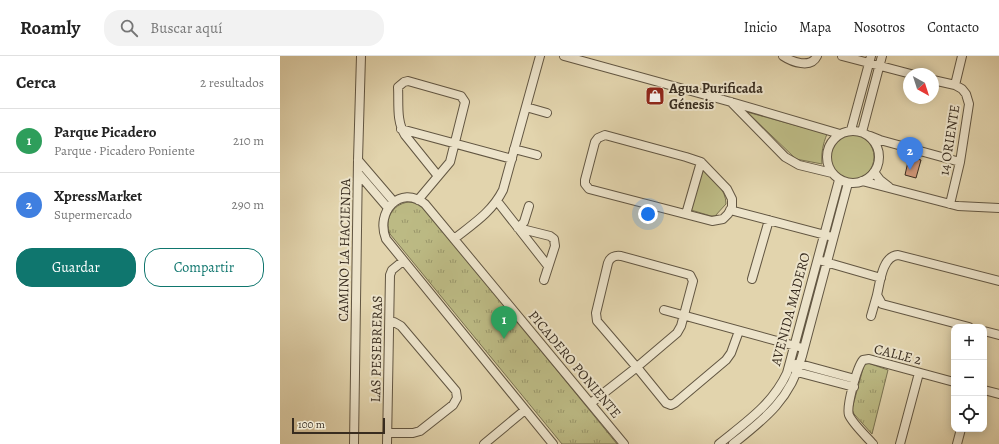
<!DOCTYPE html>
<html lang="es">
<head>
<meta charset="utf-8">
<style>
	:root { --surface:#fff; --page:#f2f2f2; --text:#222; --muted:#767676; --line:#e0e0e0; --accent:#0f766e }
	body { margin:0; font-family:Alegreya,serif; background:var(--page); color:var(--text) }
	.controls { position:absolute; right:12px; bottom:12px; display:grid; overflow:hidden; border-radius:8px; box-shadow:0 2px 10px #0003 }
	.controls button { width:36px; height:36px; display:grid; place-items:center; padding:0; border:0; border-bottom:1px solid var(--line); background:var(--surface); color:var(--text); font:20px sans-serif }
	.compass { position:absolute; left:623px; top:12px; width:36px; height:36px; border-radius:50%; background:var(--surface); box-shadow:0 2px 10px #0003; rotate:141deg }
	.scale { position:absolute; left:12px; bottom:10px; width:93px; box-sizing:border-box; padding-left:4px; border:2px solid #382c1f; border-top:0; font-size:11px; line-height:14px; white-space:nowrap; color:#382c1f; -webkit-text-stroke:3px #ece3ca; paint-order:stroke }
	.you { position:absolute; left:368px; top:158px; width:14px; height:14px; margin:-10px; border:3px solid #fff; border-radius:50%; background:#1a73e8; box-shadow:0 0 0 6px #1a73e833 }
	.badge { display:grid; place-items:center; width:26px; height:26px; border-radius:50%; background:var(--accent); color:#fff; font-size:13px; font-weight:700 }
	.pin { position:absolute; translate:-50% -33px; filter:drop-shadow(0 1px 2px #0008) }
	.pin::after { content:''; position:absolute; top:21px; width:14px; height:12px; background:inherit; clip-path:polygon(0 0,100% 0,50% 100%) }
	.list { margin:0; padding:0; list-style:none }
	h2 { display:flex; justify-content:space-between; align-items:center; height:52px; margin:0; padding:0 16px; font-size:17px }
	h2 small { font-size:13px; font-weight:400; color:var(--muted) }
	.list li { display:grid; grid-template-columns:26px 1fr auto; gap:12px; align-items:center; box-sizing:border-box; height:64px; padding:0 16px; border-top:1px solid var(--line) }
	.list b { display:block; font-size:15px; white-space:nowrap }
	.list p { margin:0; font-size:13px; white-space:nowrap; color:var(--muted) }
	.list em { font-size:13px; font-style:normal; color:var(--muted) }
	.actions { display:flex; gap:8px; padding:12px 16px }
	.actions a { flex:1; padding:9px 0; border:1px solid var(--accent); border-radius:16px; text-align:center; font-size:14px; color:var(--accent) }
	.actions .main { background:var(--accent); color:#fff }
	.icon { flex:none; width:22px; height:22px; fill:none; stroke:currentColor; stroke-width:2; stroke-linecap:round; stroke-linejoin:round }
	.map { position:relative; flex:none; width:719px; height:388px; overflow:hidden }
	header { display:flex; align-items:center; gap:24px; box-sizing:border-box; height:56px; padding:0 20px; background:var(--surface); border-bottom:1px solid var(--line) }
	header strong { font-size:19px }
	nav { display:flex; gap:22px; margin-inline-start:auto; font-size:14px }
	.search { width:280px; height:36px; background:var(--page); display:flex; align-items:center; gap:10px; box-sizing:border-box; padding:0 14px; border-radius:16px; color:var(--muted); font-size:15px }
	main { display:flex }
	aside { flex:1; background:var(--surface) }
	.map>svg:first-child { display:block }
	.grass { fill:#bcba84; stroke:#7a7352 }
	.park { fill:url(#park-tufts); stroke:#7a7352 }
	.building { fill:#d1977a; stroke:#382c1f }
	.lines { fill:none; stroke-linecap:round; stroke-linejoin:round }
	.minor-casing { stroke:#625642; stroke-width:10 }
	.minor { stroke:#ece3ca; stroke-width:8 }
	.labels { text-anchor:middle; stroke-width:4; stroke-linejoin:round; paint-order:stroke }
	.poi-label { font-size:14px; font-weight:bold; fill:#382c1f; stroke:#ece3ca; text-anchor:start }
	.street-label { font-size:14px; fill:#382c1f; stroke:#ece3ca }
</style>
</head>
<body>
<header>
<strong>Roamly</strong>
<div class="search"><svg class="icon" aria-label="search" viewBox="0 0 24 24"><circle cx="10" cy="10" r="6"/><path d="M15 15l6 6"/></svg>Buscar aquí</div>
<nav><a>Inicio</a><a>Mapa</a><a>Nosotros</a><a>Contacto</a></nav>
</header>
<main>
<aside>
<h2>Cerca<small>2 resultados</small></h2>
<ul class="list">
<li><span class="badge" style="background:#2e9e5b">1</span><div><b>Parque Picadero</b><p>Parque · Picadero Poniente</p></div><em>210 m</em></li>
<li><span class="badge" style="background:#3f7fe0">2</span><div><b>XpressMarket</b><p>Supermercado</p></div><em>290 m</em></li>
</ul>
<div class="actions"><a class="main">Guardar</a><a>Compartir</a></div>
</aside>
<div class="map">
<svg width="719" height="388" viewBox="0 0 719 388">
	<defs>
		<pattern id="park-tufts" width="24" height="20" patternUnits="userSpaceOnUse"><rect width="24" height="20" fill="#bcba84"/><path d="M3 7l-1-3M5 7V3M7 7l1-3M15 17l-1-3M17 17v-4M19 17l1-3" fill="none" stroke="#9a976b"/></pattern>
	</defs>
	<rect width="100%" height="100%" fill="#e2d4ad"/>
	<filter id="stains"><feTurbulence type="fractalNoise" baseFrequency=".005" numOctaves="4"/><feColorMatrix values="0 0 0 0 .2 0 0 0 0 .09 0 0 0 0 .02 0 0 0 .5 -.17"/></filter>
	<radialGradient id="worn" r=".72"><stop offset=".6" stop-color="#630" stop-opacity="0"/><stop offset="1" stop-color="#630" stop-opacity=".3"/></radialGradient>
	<path class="grass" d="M467,56L547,78C543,88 541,97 542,108L516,103Z
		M548 101a23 23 0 1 1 46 0a23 23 0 1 1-46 0Z
		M421,114L424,115C434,125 446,133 446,148L435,160H431L411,154Z"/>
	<path class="park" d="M128,146L136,147L144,151L337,388H282L110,178C104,163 112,149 128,146Z
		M588,307L608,314L592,378L574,358L572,353L584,309Z"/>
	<path class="building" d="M629,101L641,104L636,122L625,119Z"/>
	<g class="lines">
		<defs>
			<path id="minor" d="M284,0L451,46L560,78
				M503,0C512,6 531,13 537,0
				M562,0L631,18
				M653,24L675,29L682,33L686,38L689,48L680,106L670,148
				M675,29L682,0
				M451,46L505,101L519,109L552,117
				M246,51L267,57
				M121,73L232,103
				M571,74L591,0
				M547 101a26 26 0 1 1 52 0a26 26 0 1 1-52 0Z
				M582,76L602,0
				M325,79L406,101L421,106L447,133L452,143V151L448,158L443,163L432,165L309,133L305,128V124L315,86L318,82Z
				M590,80L600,84L680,106
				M234,93L257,99
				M78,104L114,146
				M594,116L600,124L609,131
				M78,117L108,152
				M582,125L678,150L719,152
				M138,144L170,106L185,46L181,40L128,25L124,26L118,31C119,47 116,65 125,79L158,120
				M217,145L268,210
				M450,154L549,180
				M406,158L421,106
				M238,172L270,180L274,183L275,190L264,224
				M238,172L244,166L249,150
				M174,183C193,168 212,156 223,134L260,0
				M542,205L601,222
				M472,223L489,164
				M384,254L519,291
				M591,260L597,239
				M689,271L602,248L597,239C600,227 602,200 618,199L719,225
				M704,275L719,279
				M516,308H520L575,323
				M514,312L517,316L574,331
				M704,334L719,338
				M311,347L357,311L397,277L401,270L413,225L410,219L341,200C335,199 330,201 328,207L316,257L317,265L353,307L360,315L386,347L391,349L395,347L446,304L451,297L459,275
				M107,377H133L140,375L173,349L177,342L176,335L121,270L114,266H110
				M74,388L78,104L81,0
				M107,388L110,219L112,214L123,205
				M204,388L245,354
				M273,388L106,183C95,156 120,128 145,148L344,388
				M439,388C466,366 492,349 507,317L559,124
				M453,388C486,362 511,342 522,300L568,127
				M593,388C586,380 573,368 569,359C566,351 577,311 583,304L589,303L674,326
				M620,388L639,317
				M677,388L681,373"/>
		</defs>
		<use href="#minor" class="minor-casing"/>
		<use href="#minor" class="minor"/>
	</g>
	<defs>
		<symbol id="shop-square" viewBox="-11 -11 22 22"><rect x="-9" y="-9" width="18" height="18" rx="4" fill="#8f2418" stroke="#ece3ca"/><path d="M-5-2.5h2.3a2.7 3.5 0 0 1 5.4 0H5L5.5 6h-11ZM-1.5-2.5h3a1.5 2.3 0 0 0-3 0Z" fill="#fff"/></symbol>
	</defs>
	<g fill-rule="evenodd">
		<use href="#shop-square" x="364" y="29" width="22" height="22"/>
	</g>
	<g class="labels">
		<g class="poi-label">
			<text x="389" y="37">Agua Purificada<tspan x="389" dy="16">Génesis</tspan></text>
		</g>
		<g class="street-label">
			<text transform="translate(669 84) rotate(-81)" y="5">14 ORIENTE</text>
			<text transform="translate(64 194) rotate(-89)" y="5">CAMINO LA HACIENDA</text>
			<text transform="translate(510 253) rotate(-75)" y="5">AVENIDA MADERO</text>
			<text transform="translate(96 293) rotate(-89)" y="5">LAS PESEBRERAS</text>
			<text transform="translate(618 298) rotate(14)" y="5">CALLE 2</text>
			<text transform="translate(295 308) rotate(50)" y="5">PICADERO PONIENTE</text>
		</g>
	</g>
	<rect width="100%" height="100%" filter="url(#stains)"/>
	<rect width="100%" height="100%" fill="url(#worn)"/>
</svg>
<div class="controls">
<button>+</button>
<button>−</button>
<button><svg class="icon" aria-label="locate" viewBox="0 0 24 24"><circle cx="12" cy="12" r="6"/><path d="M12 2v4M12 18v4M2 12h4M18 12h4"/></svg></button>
</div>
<svg class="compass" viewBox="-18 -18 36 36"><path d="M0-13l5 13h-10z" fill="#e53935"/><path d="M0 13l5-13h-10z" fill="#767676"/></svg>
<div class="scale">100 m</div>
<div class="you"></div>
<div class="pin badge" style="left:224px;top:283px;background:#2e9e5b">1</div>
<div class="pin badge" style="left:630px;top:114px;background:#3f7fe0">2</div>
</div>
</main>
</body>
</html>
